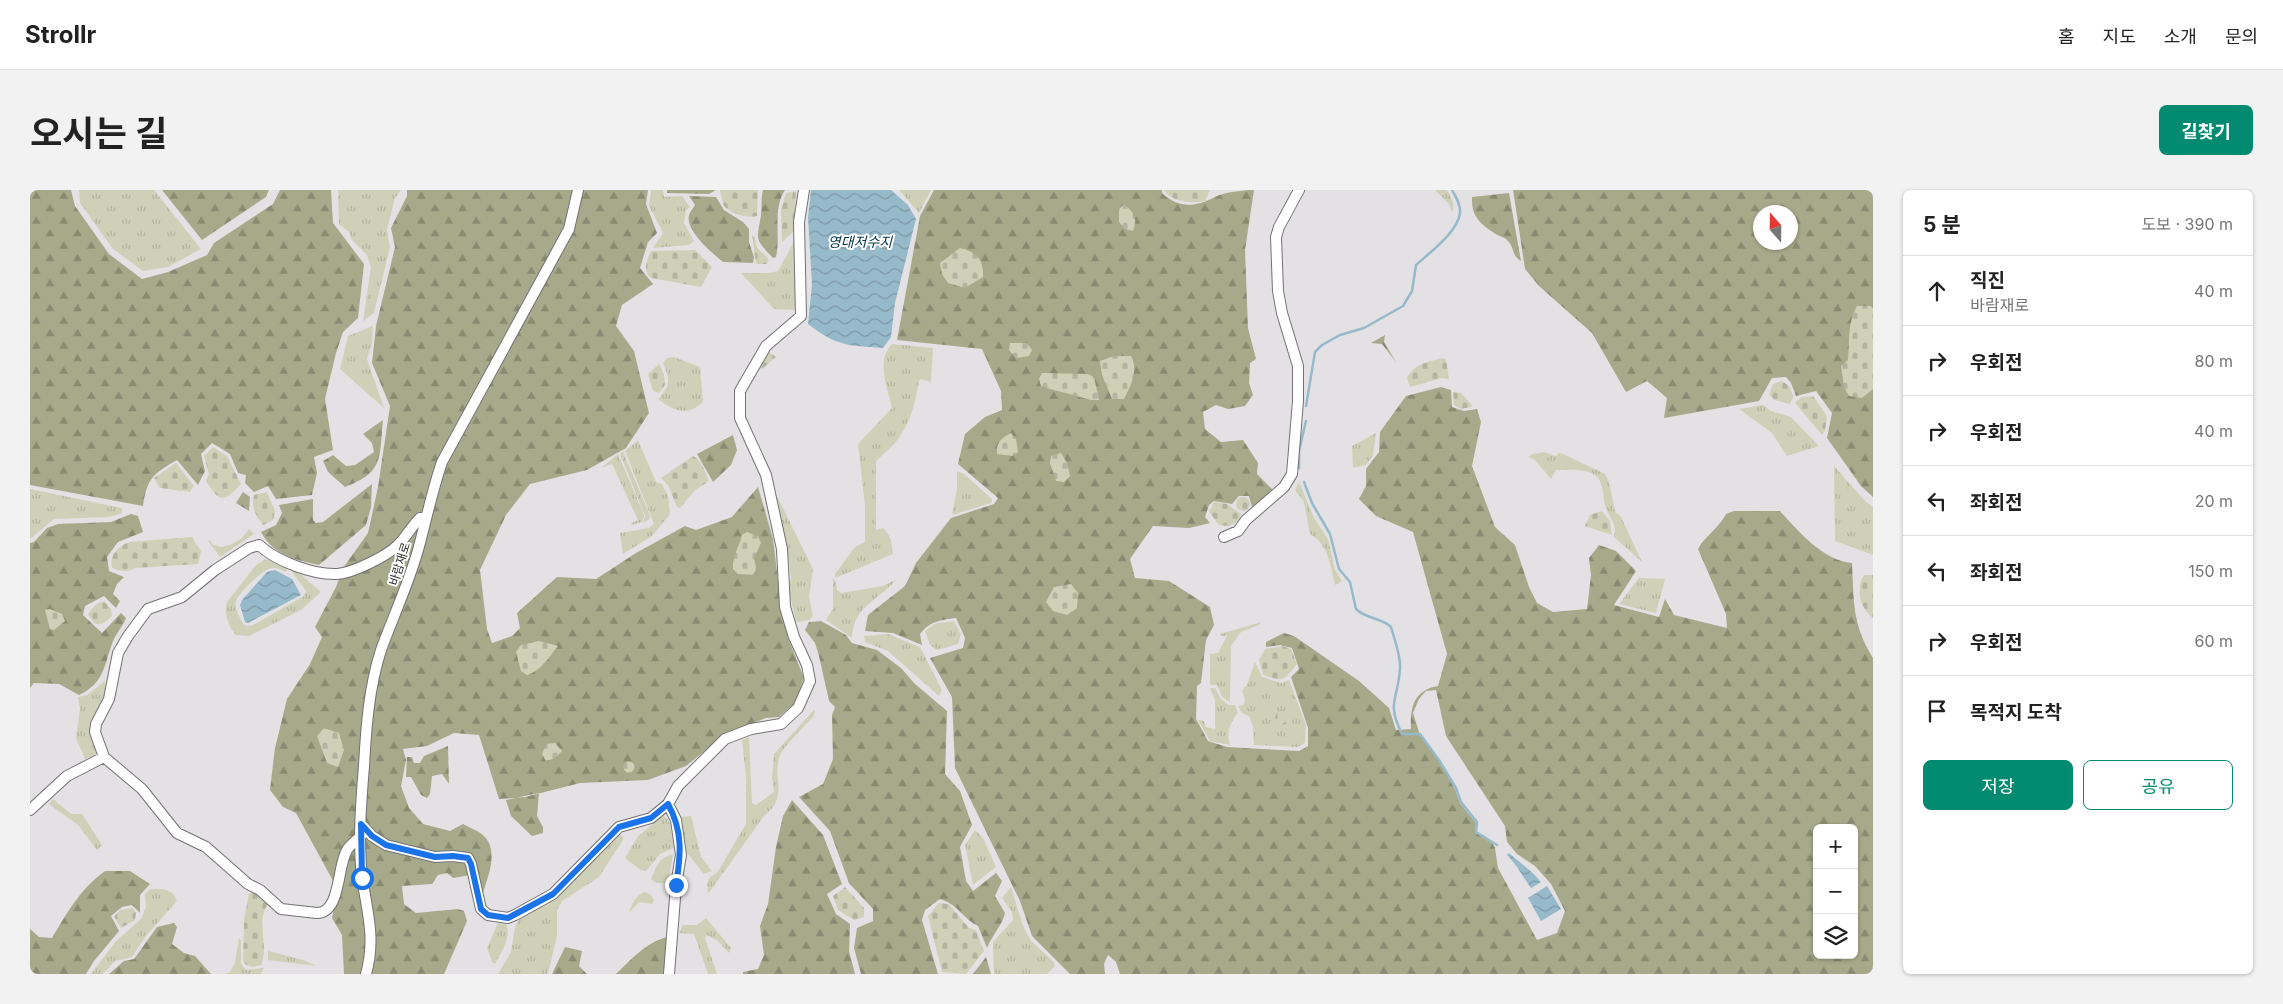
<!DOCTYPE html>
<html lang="ko">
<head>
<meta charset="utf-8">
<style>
	:root { --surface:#fff; --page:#f2f2f2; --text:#222; --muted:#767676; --line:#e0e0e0; --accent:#038b72 }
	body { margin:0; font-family:Inter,"Noto Sans KR",sans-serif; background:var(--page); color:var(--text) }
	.controls { position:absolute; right:15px; bottom:15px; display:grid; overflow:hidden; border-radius:8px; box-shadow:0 1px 4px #0004 }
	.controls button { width:45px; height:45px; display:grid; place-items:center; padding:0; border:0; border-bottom:1px solid var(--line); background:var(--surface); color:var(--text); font:25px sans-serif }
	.compass { position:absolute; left:1723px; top:15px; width:45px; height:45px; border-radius:50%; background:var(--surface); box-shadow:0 1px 4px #0004; rotate:340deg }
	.stop { position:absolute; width:15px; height:15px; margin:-11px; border:4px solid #1a73e8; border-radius:50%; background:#fff }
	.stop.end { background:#1a73e8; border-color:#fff; box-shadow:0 1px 5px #0008 }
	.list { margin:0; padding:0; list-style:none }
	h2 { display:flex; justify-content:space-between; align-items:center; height:65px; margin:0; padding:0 20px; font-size:21px }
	h2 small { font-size:16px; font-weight:400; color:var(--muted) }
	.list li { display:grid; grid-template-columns:32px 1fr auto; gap:15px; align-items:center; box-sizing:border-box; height:70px; padding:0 20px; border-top:1px solid var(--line) }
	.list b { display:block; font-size:19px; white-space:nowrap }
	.list p { margin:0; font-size:16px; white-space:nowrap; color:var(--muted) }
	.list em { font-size:16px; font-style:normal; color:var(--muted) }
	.actions { display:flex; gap:10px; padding:15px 20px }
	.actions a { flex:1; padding:11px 0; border:1px solid var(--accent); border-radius:8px; text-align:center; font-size:18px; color:var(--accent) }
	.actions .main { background:var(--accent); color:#fff }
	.icon { flex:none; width:28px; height:28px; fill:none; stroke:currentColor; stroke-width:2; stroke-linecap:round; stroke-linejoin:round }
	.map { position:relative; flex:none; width:1843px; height:784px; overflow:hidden; border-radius:8px }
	header { display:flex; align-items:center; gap:30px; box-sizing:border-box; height:70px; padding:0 25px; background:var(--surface); border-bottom:1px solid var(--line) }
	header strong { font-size:24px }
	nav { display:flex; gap:28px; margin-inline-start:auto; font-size:18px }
	.intro { display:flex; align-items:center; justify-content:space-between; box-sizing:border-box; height:120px; padding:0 30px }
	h1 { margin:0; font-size:35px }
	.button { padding:12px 22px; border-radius:8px; background:var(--accent); color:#fff; font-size:18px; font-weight:700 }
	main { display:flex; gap:30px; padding:0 30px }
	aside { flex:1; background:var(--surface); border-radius:8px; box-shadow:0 1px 4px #0004 }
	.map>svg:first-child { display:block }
	.grass { fill:url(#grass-tufts) }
	.forest { fill:url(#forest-firs); fill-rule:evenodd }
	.cemetery { fill:url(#cemetery-stones) }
	.garden { fill:#ced1b7 }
	.water { fill:url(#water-waves) }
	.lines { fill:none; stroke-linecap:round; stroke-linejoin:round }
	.stream { stroke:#97bacb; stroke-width:2.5 }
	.minor-casing { stroke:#737174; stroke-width:12 }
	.minor { stroke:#fff; stroke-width:10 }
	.route { stroke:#1a73e8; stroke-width:6 }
	.labels { text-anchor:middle; stroke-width:4; stroke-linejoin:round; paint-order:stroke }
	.street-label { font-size:12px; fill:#2f2d2f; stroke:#fff }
	.water-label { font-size:14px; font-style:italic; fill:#003345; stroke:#fff }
</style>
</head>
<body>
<header>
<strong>Strollr</strong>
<nav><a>홈</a><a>지도</a><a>소개</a><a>문의</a></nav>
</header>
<div class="intro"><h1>오시는 길</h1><a class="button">길찾기</a></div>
<main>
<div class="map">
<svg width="1843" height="784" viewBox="0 0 1843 784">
	<defs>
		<pattern id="grass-tufts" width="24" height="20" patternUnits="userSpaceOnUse" patternTransform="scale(1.25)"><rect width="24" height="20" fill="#ced1b7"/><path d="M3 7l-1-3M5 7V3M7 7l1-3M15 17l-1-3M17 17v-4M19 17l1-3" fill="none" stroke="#b1b49e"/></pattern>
		<pattern id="forest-firs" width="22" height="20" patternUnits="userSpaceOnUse" patternTransform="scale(1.25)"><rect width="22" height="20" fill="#a6aa8a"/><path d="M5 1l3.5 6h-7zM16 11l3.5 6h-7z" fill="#888b71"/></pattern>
		<pattern id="cemetery-stones" width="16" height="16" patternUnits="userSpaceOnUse" patternTransform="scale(1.25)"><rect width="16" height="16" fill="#ced1b7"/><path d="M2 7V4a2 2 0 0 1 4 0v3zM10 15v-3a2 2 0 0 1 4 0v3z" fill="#b1b49e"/></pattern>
		<pattern id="water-waves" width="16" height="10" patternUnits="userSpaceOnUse" patternTransform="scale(1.25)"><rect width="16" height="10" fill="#97bacb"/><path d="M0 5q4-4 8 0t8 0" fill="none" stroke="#7c98a5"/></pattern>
	</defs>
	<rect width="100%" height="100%" fill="#e4e1e5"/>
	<path class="grass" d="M49,0H124L171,59L138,77L113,81L83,59L50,13Z
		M308,0H371L365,8L357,40L360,57L344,123L333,131L341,77L337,65L322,50L319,42L309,34Z
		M621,0H633L634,7L652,6L660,17L656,20L654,33L664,51L659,55L623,58L633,43L619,16Z
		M869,0H901L889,23Z
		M1405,0H1417C1421,7 1426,16 1422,23L1419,14Z
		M765,50L766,113L764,120L744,119L711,83H739L748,81Z
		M343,136L342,153L337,169L354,218L310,179L318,146Z
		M862,154L903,158L901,192L891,189L889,191C885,214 880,235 865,253C859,260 852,264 846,272V340L854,338L861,350L863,364L805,388V384L825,357L835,352V316L828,254L862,218C858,199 845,171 862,154Z
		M644,167L670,177L673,211C659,228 642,220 628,209C641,196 640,189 633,173L637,168Z
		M1733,215L1741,221L1761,227L1789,256L1757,266L1742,243L1709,219Z
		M1346,243L1343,265L1336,275L1323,278L1322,256Z
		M608,250L626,292L632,294L638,306L640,324L622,346L593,364L590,343L619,338L624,334L595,261Z
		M593,261L620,326V329L613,333L615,326L590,264Z
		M1514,262L1526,266L1529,263L1533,264L1575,284L1579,292L1585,321L1591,327L1612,372L1584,347C1587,334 1581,330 1576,318C1573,310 1574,300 1570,291C1563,277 1539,280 1526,280L1521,289L1505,270L1498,267L1503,264Z
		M588,264L613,322L614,327L612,332L602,335L601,333L608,330L582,274L571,278Z
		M1804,276L1835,311L1843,317V365L1805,351Z
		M927,281L934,284L962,309L961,313L922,325L927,298Z
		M1269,292L1284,328L1298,349L1305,380L1312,391L1305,395C1300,375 1299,355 1280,344L1274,312L1265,300Z
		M0,299L92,318V323L80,327L24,329L0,349Z
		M748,308L783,379L779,407L783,426L780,430L766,432L759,401L761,387L757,359L745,309Z
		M236,369L258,377L256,382C251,380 246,377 241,378C232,380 209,403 206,411C204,419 210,427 213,434L218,436L223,435L274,406L276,401L262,382L267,381L291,402L271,420L219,446L206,445C198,436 194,424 197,412L226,375Z
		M803,388L806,392L807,400L811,403L853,396L867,389C849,410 823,416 822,448L796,430L803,419Z
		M1609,388L1635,389L1626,423L1589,414Z
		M924,431L931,444L928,454L907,460L900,455L895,441L904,434Z
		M1231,432L1229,435L1211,442L1201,456L1200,512L1192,507L1187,495H1180V464L1188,463L1197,446H1192L1190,444Z
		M858,444L890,457L912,500L909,506L858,461L835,452L834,446Z
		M1225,472L1232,487L1251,493L1259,490L1276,535L1275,553L1268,557L1224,555L1223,536L1219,526L1212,523L1208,516L1213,515L1215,511L1212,500L1217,495Z
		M75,491L76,504L60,534L68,560L67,564L55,569L46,548L50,519L48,507L57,505Z
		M1180,498H1185L1191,509L1199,515H1205L1208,523C1200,532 1196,544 1200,555L1180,551L1168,530L1174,531L1176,537L1185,539V510Z
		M784,520L785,522L783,527C776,535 753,557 750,565C741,590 760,605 734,626L678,704C677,693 676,688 687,683L716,634V587L712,550L719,547L722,613L726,615L744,602L742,587L744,564Z
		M23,609L41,624H52L72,655L67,660L48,635L19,614Z
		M633,626L638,629L640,633L644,658L630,664L616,681L611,680L596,669V666L608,646Z
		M661,626L671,667L682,681L674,684L654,659L651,627Z
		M945,640L953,648L966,677L943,695L935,655Z
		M590,645L593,647V650L569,687L532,711L527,720V746L518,784H468L481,762L485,737L491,726L525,708Z
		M981,697L993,736L1001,751L1024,772L1025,776L1017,784H964L963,752L983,730L982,722L972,708Z
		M120,699C132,699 142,697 147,711L116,746L102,767L85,771L73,784H61L85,752L111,729L116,717L115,704Z
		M676,728L701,758L699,763L688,751L677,745L675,748L687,784H678L664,744L649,743L653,735H667Z
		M468,733L476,734C482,747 471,763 465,774L462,772L457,758Z
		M209,748L211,750V774L216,780L234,778L231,784H195L200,782L205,773Z
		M238,761L273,770L287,776L238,770Z"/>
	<path class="forest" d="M0,0H41L45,16L79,64L112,89L138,82L177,65L184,53L243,14L250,0H301L303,33L334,74L328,128L313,142L306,163L295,209L303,260L284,267L287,283L282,305L246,309L238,296L224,302L215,293L216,285L208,283L200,264L182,253L171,264L175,281L168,295L147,270C123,284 117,288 113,316L0,295Z
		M132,0H239L236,7L172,50Z
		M377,0H618L616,14L627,43L618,52L610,78L623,94L592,115L586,136L604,161L619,223L596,258L557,280L500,294L476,325L450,380L457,439L462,453L482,446L490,438L487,423L527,387L566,389L606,363L655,336L666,340L702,327L728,297L743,349L750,407L758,448L774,488L765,513L749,527L736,528L696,544L656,576L618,590L550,593L495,607L469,609L449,545L424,543L397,556L373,559L376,570L371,596L379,618L393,634L420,641L433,634C440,638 449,641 454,646C469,661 458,686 453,703L446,684L423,688L417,683L408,685L402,694L372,696L374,714L386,723L428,719L434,721L437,731L414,784H314L312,745L302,728L308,700L266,623L253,617L240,600L245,558L257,509L280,474L292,447L285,437L306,397L313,378L338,343L348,297L360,216L342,173L346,136L365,57L361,38L377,6Z
		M637,0H686L679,4L637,3Z
		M733,0H755C742,20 751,45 746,67L743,68C724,48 727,51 731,25C732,16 731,8 733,0Z
		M904,0H1132V3C1149,19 1166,17 1185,7C1195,2 1213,0 1224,0L1215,60L1218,138L1226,169L1220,173L1219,193L1223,205L1215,216L1198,219L1186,215L1173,222L1175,239L1191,252L1213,250L1228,273L1227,284L1244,301L1222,317L1219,306H1209L1202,314L1184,311L1179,315L1175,327L1180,333L1159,338L1123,336L1100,369L1105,388L1139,391L1180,417L1184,435L1176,450L1171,493L1167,496L1166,529L1178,551L1197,557L1269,561L1278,556V538L1261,487L1269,479L1262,458L1250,455L1236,457V452L1254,443L1264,446L1329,491L1359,518L1366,540L1381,539C1380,517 1384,500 1408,496L1417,464L1383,342L1346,326L1329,309L1336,296V279L1349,262L1350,242L1376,206L1411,197L1421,200L1422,217L1434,221L1447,219L1451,232L1442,276L1465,337L1485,355L1499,397L1507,413L1523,422L1557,419L1561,385L1559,368L1569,355L1586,361L1606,381L1584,415L1629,427L1635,409L1644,425L1697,438L1696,424L1668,359C1675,346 1689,338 1696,324L1704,321H1750C1769,342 1794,371 1822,373C1824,412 1822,434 1843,468V784H1090L1086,772L1078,765L1074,774L1075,784H1040L1002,746L990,711L925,578L922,507L900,468L933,458L935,448L926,428C911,430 900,431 890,444L892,455L863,443L835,441L838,425L875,396L886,373L921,328L964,314L968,308L928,274L935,244L955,227L972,220L971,201L952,159L867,150L890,26ZM1406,500L1416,546L1475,636L1477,652L1487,664L1505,676L1521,694L1535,721L1527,743L1507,750L1468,678L1465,658L1463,654L1445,642L1446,633L1430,613L1425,599L1409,570L1390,545L1383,523L1389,509L1396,501ZM1787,638H1824V765H1787Z
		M1483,0H1843V307L1831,296L1797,248L1802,223L1786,201L1766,206L1761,193L1756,187L1742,188L1729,211L1634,228L1637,208L1617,191L1596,202L1562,143L1509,96L1495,79ZM1730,22H1760V52H1730Z
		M1479,3L1491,71C1482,66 1484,57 1478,51C1475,47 1468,46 1464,43C1449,33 1441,25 1442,7Z
		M659,6L686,7L694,20L713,32L719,39V52L724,67L723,73L693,72C682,63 655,41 659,25C660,22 663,18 665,15Z
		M1355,145L1354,152L1366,172L1352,154L1341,153Z
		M353,230C349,267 355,282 315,297L298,282L293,271L303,265L316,276L325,275L344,262L342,253L333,244Z
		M703,245L707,260L701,275L683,292L667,264Z
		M342,294L341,317L336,335L289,375C265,370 243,365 231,342L246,335L252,323L249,315L283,309V330L286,333L293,332Z
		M213,302L220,307L219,321L206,313Z
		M101,324L108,326L113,342L88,352L77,367L79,381L94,387L87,394L83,404L90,411L86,418L74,406L55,416L53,425L72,443L91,423L96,428C93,436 87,442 84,449C74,472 76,493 49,505L29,494L4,493L0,498V353L4,352L17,338L28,334L81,332Z
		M791,431L816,445L822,453L847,460L871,478L885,494L917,521L915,584L930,601L942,635L930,657L936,691L943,701L966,683L972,691L965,706L975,723C972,736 962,745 957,758L948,736C931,727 929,715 910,709L895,720L892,730L908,784H831L824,758L827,738L843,731V719L819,693L800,641L769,607L793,594L803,569L802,525L805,517L799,511L789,466L785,453L775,440L779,432Z
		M418,556L419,594L412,584L402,586L400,604L397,608L391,605L381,587H376L377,567H382L384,573H390L394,566Z
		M509,603L507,626L513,637V643L502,646L481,626L476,610Z
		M762,610L793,645L812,694L797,704L806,724L820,734L819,761L825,784H713V782L728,779L734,765L730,736L738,714L746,657L753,626Z
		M75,681H100L120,694L110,705V723L102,715L92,717L81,726L89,741L64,771L56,784H0V739L9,747L22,748C37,723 50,699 75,681Z
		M144,733L147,737L142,754L154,763L165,766L181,784H79L94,771L104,769L127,737Z
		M637,747L634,784H586C602,769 615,753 637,747Z
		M535,757L552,761L549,776L557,784H522Z
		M956,767L961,784H943Z"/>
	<path class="cemetery" d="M690,0H728L727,26C719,29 699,23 694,16C692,11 691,5 690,0Z
		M1134,0H1180L1175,11C1162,14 1141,12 1134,0Z
		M766,1L764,41L752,52L751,20L756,3Z
		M1094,14C1104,23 1108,28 1103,41L1095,39L1089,32V19Z
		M722,45C727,50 725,52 727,57C730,63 737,64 739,71L736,74H726Z
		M930,58C947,62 954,70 953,87L935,98L918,93L912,84L910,73Z
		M665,60L682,77L671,97L621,88C612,80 617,70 621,61Z
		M1827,116H1841L1843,119V199L1832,208L1819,206L1814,197L1811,176L1818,170C1820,151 1817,133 1827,116Z
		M980,153H997L1002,160L999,166L986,168L979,160Z
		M738,161L746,167L732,179L729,176Z
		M1084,166H1101C1109,181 1101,195 1094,209H1082L1072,185L1070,171Z
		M1412,168L1416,169L1419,189L1412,188L1380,197L1377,188C1384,174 1398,172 1412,168Z
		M629,174L634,184L635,195L629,203L623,201L618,184Z
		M1012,183L1058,184L1064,187L1069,210H1061L1017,198L1011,196L1009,189Z
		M1752,191L1760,197L1763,207L1760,214L1745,210L1739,205L1743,194Z
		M1423,202L1431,203L1442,215L1441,217L1431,219L1424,215Z
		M1783,206L1797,226L1795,241L1792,245L1765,213L1771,207Z
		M981,243L986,249L988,262L983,266L967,264C966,253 971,248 981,243Z
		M183,257L197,266L211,294C193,313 190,313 176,291L179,284L174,266Z
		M1031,263L1037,273L1040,286L1034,292L1026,291L1020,273L1021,266Z
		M663,266C672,270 675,282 679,291L664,301L650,318L647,317L638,295L631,288Z
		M146,273L164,296L160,302L130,298L124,288Z
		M237,302L245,321L243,330L233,335C225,324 221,318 224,305Z
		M1206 314a7 7 0 1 1 14 0a7 7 0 1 1-14 0Z
		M1184,312L1197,314L1211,324L1209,331L1199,336L1189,335L1179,322Z
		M1572,321L1580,331L1582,345L1555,336L1560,325Z
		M717,342L728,346L731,353L724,368L726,378L724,385L708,384L703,379C702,367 709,357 712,345Z
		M162,347L171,361L168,374L105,378C96,383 91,381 82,378C79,364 88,357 99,352Z
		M1834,385H1843V428C1830,418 1825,400 1834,385Z
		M1041,394L1048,403L1047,418L1037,425L1023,421L1016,412L1024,397Z
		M74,411L81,419L82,426C71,436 66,439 58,424L66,414Z
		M20,419L32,424L35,431L24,440L20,439L15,420Z
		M509,451L528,456C519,467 511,481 497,485L491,481L486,462L491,455Z
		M1253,456L1261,459L1267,474C1254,491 1253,492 1233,485L1229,470L1235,459Z
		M1245 528a7 7 0 1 1 14 0a7 7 0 1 1-14 0Z
		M294,538L309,543L314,560L308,577L297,573L287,546Z
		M525,553L532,561L525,568L516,571L512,564L516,554Z
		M593.5 577a5.5 5.5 0 1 1 11 0a5.5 5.5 0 1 1-11 0Z
		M815,697L834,718V727L824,730L808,720L803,706Z
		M224,701L239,712C224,734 240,753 231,775L222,777L215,774L213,770L214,730L219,704Z
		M909,713L919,714L938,737L946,740L954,761L936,784L912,782L898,726Z
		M103,718L106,723L105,730L91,738L84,727L90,720Z"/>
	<path class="garden" d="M219,339L224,344L190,367L178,351L180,350L183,355L192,357L202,354L211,349Z
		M643,664L638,693H626L621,689C626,677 629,667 643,664Z
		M614,702L620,704L624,710L622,714L609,712L600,722C600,715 607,705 614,702Z"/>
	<path class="water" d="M781,0H861L878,15L886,29L865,113L861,147L853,158C817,155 808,157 778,134L782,94L778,28Z
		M245,380L262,389L271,405L218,433L215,432L210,415L212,410L237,382Z
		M1479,663C1490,673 1501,680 1511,692L1501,698C1492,686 1488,676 1477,665Z
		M1517,696L1531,719L1511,731L1498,708Z"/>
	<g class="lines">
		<path class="stream" d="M1276,216L1285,162L1292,155L1310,145L1334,138L1373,116L1382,101L1386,75C1399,63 1428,42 1430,23C1431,15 1426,7 1422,0
			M1269,278V261L1276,231
			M1274,292L1282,313L1300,344L1309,379L1320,392L1326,419C1336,429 1352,428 1361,437C1365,451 1371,466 1370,479C1368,510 1356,512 1372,544H1390L1409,570L1426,598L1431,612L1447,632L1446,642L1467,655"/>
		<defs>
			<path id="minor" d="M1194,347L1208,341L1216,330L1254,297L1262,284L1268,211V176L1252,123L1248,101L1246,47L1249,37L1269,0
				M74,567L65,542L66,534L79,509L88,463L98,446L118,419L152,407L185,380L219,358L229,355C246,371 283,385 307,384C323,383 357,366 368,355C376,347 382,336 390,328H396
				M638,614L646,630L651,665L646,695L639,784
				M0,620L37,586L74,567L112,599L147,643L176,657L218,694L230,700L251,719L287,723C311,723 307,676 317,660C320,655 326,651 331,646
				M331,634L342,646L356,655L405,667L423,666L438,668L441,674L451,719L458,725L478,728L485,725L523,704L589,637L621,628L638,614L648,596L695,549L721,539L751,534L768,518L780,491L777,475L764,447L755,417L752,359L736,285L710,228V201L736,156L771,126L769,32L774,0
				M336,784C346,748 337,722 332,687C328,650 331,613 334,576C336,538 339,497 351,460C363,427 378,395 388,360C396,331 402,301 412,272L539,39L548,0"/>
		</defs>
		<use href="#minor" class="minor-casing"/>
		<use href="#minor" class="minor"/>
	</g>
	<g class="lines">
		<path class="route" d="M332,688L331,634L342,646L356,655L405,667L423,666L438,668L441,674L451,719L458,725L478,728L523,704L589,637L621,628L638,614C653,641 651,665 646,695"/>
	</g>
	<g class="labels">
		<g class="street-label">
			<text transform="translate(370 374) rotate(-73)" y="4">바람재로</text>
		</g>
		<g class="water-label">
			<text x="830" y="57">영대저수지</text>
		</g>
	</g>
</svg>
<div class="controls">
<button>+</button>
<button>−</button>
<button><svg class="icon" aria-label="layers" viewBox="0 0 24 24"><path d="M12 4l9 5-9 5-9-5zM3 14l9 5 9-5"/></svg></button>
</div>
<svg class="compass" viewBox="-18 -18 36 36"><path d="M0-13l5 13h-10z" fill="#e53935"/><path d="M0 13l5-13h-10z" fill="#767676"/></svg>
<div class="stop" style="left:332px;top:688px"></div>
<div class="stop end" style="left:646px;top:695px"></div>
</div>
<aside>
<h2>5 분<small>도보 · 390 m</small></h2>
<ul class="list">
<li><svg class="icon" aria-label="ahead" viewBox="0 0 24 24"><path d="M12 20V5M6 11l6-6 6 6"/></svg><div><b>직진</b><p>바람재로</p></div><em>40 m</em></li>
<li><svg class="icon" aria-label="right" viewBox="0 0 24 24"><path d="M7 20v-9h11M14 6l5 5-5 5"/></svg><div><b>우회전</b></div><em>80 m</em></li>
<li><svg class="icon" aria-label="right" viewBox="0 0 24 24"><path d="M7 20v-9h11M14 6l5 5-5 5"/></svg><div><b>우회전</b></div><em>40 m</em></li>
<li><svg class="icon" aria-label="left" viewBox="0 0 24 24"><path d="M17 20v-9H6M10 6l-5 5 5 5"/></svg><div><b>좌회전</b></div><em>20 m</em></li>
<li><svg class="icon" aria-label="left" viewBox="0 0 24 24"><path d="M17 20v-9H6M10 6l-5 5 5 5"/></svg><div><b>좌회전</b></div><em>150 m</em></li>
<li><svg class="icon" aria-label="right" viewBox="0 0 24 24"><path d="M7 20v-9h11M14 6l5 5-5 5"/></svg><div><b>우회전</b></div><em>60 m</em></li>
<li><svg class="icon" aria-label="arrive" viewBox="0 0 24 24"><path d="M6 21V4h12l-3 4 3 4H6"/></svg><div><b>목적지 도착</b></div></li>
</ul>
<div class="actions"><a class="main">저장</a><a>공유</a></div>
</aside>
</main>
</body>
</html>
